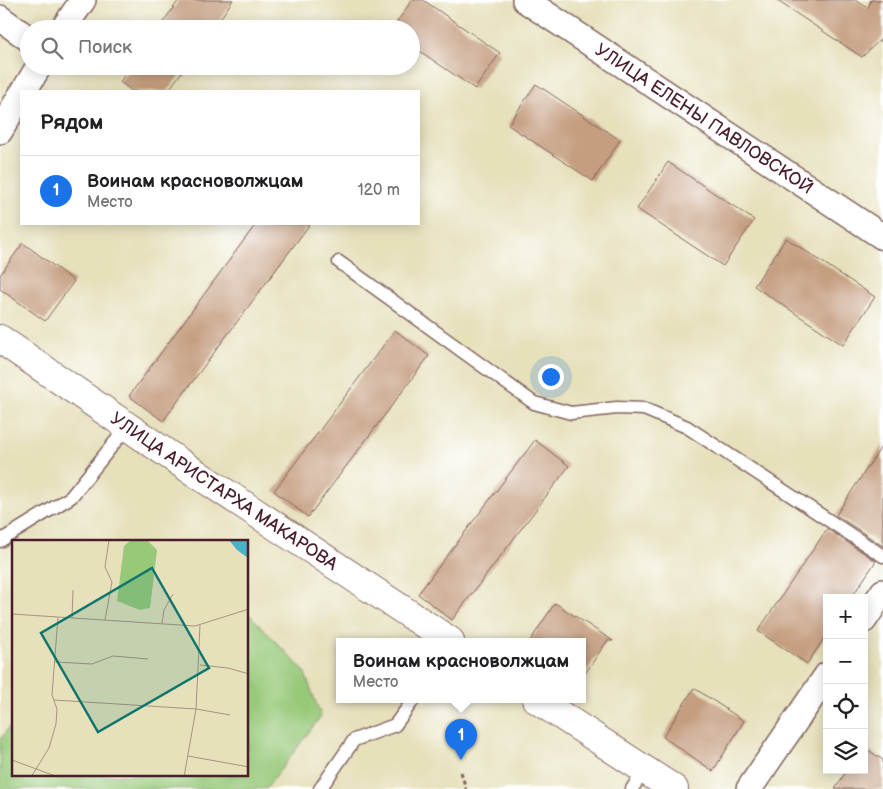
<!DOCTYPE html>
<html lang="ru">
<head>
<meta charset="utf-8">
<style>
	:root { --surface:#fff; --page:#f2f2f2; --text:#202124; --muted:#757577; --line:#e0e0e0; --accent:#1a73e8 }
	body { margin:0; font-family:"Balsamiq Sans",sans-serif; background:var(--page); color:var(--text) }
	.controls { position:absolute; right:15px; bottom:15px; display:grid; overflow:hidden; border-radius:0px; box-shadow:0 2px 12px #0003 }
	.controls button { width:45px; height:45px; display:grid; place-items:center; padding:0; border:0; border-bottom:1px solid var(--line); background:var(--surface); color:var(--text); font:25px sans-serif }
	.you { position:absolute; left:550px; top:376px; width:18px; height:18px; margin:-12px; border:4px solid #fff; border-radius:50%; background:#1a73e8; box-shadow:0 0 0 8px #1a73e833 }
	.badge { display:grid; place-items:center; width:32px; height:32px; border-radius:50%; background:var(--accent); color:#fff; font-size:16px; font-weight:700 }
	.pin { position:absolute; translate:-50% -41px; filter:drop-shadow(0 1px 2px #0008) }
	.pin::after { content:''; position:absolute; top:26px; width:18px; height:15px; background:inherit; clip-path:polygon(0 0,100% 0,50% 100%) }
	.popup { position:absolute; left:336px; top:638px; width:250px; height:65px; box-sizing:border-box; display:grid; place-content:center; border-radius:0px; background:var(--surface); filter:drop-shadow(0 1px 4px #0005); font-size:16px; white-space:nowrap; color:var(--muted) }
	.popup b { font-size:19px; color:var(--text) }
	.popup::after { content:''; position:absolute; left:50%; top:100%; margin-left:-10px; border:10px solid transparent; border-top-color:var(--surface) }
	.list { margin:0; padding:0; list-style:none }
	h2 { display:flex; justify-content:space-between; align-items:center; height:65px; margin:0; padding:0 20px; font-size:21px }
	h2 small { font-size:16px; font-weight:400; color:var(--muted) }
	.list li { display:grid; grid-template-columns:32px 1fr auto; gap:15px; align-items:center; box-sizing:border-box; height:70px; padding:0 20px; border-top:1px solid var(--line) }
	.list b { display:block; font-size:19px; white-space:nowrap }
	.list p { margin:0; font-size:16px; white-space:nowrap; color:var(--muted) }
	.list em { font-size:16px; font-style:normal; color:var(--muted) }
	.icon { flex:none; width:28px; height:28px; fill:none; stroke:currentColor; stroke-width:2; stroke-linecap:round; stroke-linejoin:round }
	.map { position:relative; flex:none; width:883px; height:789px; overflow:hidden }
	.search { position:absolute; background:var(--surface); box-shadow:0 2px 12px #0003; left:20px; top:20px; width:400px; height:55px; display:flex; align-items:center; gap:12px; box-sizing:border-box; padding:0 18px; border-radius:28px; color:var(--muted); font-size:19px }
	.panel { position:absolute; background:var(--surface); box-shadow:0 2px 12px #0003; left:20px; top:90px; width:400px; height:135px; border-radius:0px }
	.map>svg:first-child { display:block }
	.green { fill:#98c979; stroke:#717452 }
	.building { fill:#c59e80 }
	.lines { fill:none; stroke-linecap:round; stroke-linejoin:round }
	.service-casing { stroke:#81635d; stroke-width:15 }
	.minor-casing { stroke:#81635d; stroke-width:28 }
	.tertiary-casing { stroke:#81635d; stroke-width:30 }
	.path { stroke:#81635d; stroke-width:3; stroke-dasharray:4 4; stroke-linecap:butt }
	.service { stroke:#fff; stroke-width:12 }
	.minor { stroke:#fff; stroke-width:25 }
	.tertiary { stroke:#fff; stroke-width:28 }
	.labels { text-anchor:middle; stroke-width:4; stroke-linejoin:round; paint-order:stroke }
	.street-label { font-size:18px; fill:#4a1f2b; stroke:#fff }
	.inset-road { fill:none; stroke:#a89381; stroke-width:1 }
	.view { fill:#0f766e; fill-opacity:0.15; stroke:#0f766e; stroke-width:2.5 }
	.inset-edge { fill:none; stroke:#4a1f2b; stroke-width:2.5 }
</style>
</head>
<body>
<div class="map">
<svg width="883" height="789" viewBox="0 0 883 789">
	<rect width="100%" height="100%" fill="#fff"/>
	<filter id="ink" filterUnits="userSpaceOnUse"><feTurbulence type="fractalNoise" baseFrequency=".02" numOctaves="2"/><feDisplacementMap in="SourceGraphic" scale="10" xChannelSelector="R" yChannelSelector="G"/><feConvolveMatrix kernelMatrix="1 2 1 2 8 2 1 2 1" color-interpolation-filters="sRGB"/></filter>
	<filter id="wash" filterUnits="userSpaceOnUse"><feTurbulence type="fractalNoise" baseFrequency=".0096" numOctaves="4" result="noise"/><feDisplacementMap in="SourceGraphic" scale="20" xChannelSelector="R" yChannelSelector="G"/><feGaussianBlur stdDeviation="1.12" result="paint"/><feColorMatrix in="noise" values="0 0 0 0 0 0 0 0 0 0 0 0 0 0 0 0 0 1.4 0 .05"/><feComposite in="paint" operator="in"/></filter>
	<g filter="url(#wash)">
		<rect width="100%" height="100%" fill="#e6e0bb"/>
		<path class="green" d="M248,613L304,671L321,716L266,789H0V740L14,720V775H248Z"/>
		<g id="blocks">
			<path class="building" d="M179,0H233L213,29H158Z
				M412,0H423L500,53L475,89L411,45V29H392Z
				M776,0H855L868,8L871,0H883V37L862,57Z
				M131,66H186L168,91H132L120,82Z
				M536,84L620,140L593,181L508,125Z
				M668,162L754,220L723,266L637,209Z
				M256,224H310L163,421L129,396Z
				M786,238L875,297L843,345L754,286Z
				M23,243L74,281L45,321L0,289V275Z
				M395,330L429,356L308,517L274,491Z
				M535,440L569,466L452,620L418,594Z
				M883,444V546L836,515Z
				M827,529L876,561L851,598H827V634L807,664L758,631Z
				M555,603L613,641H607L582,678V641H530Z
				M694,688L744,721L713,771L663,737Z
				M864,747L883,760V789H835L847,770H864Z"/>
		</g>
	</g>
	<g filter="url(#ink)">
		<use href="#blocks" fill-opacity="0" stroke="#81635d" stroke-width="1"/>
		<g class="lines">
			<defs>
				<path id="service" d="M339,262L534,403L571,413L617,408L644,409L687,427L883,556
					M0,541L71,497L127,427
					M320,789L354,740L395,725L414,699
					M632,789L644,770"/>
				<g id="minor">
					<path id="s1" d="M525,0L883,237"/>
					<path d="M0,18L29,39"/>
					<path d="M63,29L83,0"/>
					<path d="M24,91L39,66"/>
					<path d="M0,131L21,95"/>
					<path d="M864,620L883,592"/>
					<path d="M749,789L827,675"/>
				</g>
				<g id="tertiary">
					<path id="s2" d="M0,339L188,468L450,641"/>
					<path d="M536,699L674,789"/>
				</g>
			</defs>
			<use href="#service" class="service-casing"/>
			<use href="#minor" class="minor-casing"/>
			<use href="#tertiary" class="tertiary-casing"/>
			<path class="path" d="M461,772L466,789"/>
			<use href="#service" class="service"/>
			<use href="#minor" class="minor"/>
			<use href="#tertiary" class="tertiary"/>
		</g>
	</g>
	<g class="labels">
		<g class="street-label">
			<text dy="6" stroke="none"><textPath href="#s1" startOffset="215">УЛИЦА ЕЛЕНЫ ПАВЛОВСКОЙ</textPath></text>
			<text dy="6" stroke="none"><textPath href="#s2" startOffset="271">УЛИЦА АРИСТАРХА МАКАРОВА</textPath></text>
		</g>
	</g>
	<g transform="translate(12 540)">
		<rect width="236" height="236" fill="#e6e0bb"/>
		<path d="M119,0H135L145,10L138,68L128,70L105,61L112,6Z" fill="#98c979"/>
		<path d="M217,0H235L236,18L225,10Z" fill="#49b3c7"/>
		<path class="inset-road" d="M0,74L183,86L237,69M60,78L61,50M93,80L100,42L93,27L97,0M150,83L152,70L161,54M43,122L80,124L101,116L136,119M188,125L216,128L237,134M42,160L184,169L218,175M176,216L237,227M0,220L46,237M19,237L37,208L44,184L45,169L40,155L46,77M172,237L184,169L188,85"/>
		<path class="view" d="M140,28L197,128L86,192L29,93Z"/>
		<rect width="236" height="236" class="inset-edge"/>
	</g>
</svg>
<div class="controls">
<button>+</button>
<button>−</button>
<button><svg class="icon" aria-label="locate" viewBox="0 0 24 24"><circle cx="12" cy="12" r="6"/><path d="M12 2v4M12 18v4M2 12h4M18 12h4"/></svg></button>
<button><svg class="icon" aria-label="layers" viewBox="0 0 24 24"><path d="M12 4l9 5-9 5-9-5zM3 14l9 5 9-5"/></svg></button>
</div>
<div class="you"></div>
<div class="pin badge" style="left:461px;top:760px">1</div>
<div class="popup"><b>Воинам красноволжцам</b>Место</div>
<div class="search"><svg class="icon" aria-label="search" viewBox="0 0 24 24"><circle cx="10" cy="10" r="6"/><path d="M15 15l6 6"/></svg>Поиск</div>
<section class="panel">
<h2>Рядом<small></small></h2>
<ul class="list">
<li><span class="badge">1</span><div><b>Воинам красноволжцам</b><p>Место</p></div><em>120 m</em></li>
</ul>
</section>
</div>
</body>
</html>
